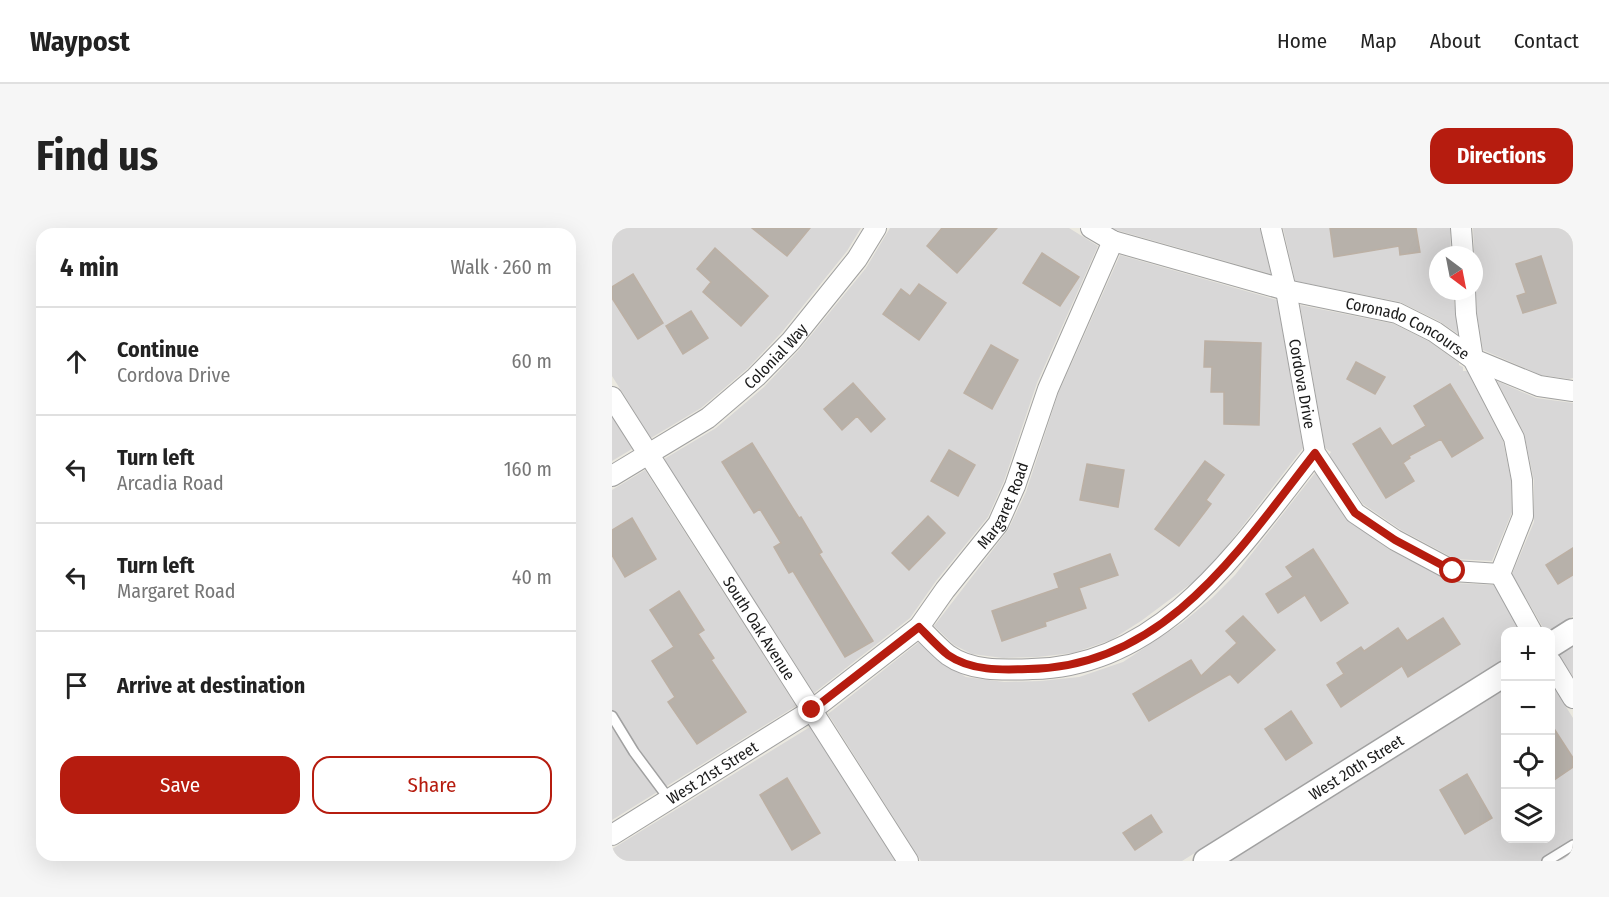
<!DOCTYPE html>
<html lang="en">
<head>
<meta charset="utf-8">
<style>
	:root { --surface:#fff; --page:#f6f6f6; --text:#222; --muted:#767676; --line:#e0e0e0; --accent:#b61c0f }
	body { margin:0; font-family:"Fira Sans Condensed",sans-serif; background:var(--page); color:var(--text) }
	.controls { position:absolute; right:18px; bottom:18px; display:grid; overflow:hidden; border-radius:12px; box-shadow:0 6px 24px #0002 }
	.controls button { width:54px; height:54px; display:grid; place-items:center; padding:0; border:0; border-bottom:2px solid var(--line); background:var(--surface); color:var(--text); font:30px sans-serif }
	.compass { position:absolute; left:817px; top:18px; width:54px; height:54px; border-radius:50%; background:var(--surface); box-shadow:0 6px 24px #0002; rotate:148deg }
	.stop { position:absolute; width:18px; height:18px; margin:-14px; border:4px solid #b61c0f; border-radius:50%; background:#fff }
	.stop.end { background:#b61c0f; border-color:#fff; box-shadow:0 2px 6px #0008 }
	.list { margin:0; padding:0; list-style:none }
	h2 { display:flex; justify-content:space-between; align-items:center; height:78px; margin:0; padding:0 24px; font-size:26px }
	h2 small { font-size:20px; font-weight:400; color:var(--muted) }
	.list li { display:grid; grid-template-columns:39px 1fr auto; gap:18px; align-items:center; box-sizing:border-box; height:108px; padding:0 24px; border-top:2px solid var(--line) }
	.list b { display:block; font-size:22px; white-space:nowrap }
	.list p { margin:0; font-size:20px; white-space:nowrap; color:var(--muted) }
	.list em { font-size:20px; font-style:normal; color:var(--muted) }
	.actions { display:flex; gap:12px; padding:18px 24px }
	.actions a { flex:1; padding:14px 0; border:2px solid var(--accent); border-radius:18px; text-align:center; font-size:21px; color:var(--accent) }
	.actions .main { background:var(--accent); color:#fff }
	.icon { flex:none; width:33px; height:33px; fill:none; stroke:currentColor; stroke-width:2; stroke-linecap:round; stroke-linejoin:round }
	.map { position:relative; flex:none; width:961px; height:633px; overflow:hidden; border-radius:18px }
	header { display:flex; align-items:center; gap:36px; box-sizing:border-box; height:84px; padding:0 30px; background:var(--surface); border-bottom:2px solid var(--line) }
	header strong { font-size:28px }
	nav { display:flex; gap:33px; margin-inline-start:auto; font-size:21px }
	.intro { display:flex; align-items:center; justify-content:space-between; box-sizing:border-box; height:144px; padding:0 36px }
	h1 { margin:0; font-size:42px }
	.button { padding:15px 27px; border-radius:18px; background:var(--accent); color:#fff; font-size:21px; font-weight:700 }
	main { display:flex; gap:36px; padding:0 36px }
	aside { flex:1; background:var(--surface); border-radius:18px; box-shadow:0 6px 24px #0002 }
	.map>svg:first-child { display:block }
	.residential { fill:#d8d7d7 }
	.building { fill:#b7b1aa; stroke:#bcb0a4; stroke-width:1.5 }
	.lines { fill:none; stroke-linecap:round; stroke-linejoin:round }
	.service-casing { stroke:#a1a1a1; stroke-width:12 }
	.minor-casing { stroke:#a1a1a1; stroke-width:22 }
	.tertiary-casing { stroke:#a1a1a1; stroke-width:27 }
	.service { stroke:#fff; stroke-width:9 }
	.minor { stroke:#fff; stroke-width:20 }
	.tertiary { stroke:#fff; stroke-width:24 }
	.route { stroke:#b61c0f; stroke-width:8 }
	.labels { text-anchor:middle; stroke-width:4.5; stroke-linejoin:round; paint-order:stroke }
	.street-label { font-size:16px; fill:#1a1a1a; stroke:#fff }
</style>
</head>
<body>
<header>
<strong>Waypost</strong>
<nav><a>Home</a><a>Map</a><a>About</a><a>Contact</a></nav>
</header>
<div class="intro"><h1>Find us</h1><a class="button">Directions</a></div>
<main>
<aside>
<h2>4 min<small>Walk · 260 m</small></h2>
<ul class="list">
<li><svg class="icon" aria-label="ahead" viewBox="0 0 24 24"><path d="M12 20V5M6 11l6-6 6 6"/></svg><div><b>Continue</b><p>Cordova Drive</p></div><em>60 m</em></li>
<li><svg class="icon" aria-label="left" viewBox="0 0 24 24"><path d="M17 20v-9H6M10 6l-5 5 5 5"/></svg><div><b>Turn left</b><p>Arcadia Road</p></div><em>160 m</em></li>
<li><svg class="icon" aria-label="left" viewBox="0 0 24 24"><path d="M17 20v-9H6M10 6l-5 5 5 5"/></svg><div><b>Turn left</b><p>Margaret Road</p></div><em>40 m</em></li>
<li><svg class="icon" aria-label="arrive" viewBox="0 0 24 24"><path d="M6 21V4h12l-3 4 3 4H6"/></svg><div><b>Arrive at destination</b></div></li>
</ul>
<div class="actions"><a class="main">Save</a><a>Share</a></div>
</aside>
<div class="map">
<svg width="961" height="633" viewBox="0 0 961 633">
	<rect width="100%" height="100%" fill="#ebe9e0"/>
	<path class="residential" d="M0,0H249L235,23L170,104L136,140L89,180L39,210L0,148Z
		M278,0H457L486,18L425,155L392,253L376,289L324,353L298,390L202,465L52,231L104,200L152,159L187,122L254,40Z
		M500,0H648L659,46L504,2Z
		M671,0H838L839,27H826V63H841L846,106L827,93L788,74L683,53Z
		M861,0H961V150L957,151L929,147L871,122L865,86Z
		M508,27L665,72L691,220L605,331L584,352L529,393L499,412L461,425L425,429L391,430L360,426L342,417L322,398L396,302L414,264L446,166Z
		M688,77L782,96L818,114L847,135V137L851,139V143H855L891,213L899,252L900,284L880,333L843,331L789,302L751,276L717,227L719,224L713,220Z
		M885,153L924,170L961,175V388L937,403H933L900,346L922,294V253L912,205Z
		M0,189L20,221L0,233Z
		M33,242L184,478L0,592V262Z
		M703,245L734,291L778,322L842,355L882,357L908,403L894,404L893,431L570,633H309L216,486L307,414L329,435L354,449L392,454L429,453L467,449L511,434L570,395L600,370L623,347Z
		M961,417V449L947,427Z
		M939,455L961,490V633H617L893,460L894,610H939Z
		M198,499L283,633H0V621Z"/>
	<path class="building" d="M140,0H198L175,28Z
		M330,0H385L345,45L315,18Z
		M718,0H804L808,24L788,27L787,18L722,29Z
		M103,20L156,68L129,98L91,64L99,54L85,41Z
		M430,25L467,49L448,78L411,55Z
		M929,28L944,75L911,85L905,68L914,65L904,36Z
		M21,46L51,95L26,111L0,70V59Z
		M307,56L334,75L307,112L271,86L289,61L298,68Z
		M79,83L96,110L71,126L54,98Z
		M593,113L649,115L647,197L612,196V164H599L600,139H592Z
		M379,117L406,132L380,181L352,165Z
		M744,134L773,149L763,166L735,151Z
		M241,155L273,191L259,204L245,188L230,202L212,181Z
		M838,156L871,210L840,229L829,211L797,228L798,230L791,235L802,253L774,270L741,216L768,200L780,218L814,198L802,178Z
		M140,215L187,290L189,289L210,324L207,326L261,413L233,429L181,343L177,345L162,319L169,315L148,281L142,285L110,234Z
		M337,222L363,237L346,268L319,253Z
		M593,233L612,247L594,272L599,276L567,318L543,301Z
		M475,236L512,242L506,279L468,272Z
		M316,288L333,305L297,342L280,325Z
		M20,290L44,331L13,349L0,327V302Z
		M961,320V347L946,356L934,337Z
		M701,321L736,375L709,393L693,367L666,385L654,366L681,349L674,339Z
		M498,326L506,347L467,360L474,380L433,394L434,398L390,413L380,383L447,360L442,346Z
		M67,363L92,402L86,406L102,430L99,432L134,484L85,516L56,474L63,469L40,433L62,419L38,382Z
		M631,388L663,422L626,455L618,446L537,493L521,466L579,432L589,448L625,415L614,403Z
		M831,390L848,416L796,449L790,438L729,479L715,457L732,446L725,435L749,419L752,423L786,400L795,413Z
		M679,483L700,515L674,532L653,501Z
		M939,496L961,530V539L939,554Z
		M855,546L880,590L853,606L828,562Z
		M175,550L208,605L180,622L148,567Z
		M539,587L550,604L523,622L511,605Z"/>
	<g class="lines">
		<defs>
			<path id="service" d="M0,488L22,524L57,571
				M935,633L961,617"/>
			<g id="minor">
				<path id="s1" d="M479,0L501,13L674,62L785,85L823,104L861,131L902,210L910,252L911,288L888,346L920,404"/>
				<path id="s2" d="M659,0L674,62L703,225L743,285L783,312L841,343L888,346"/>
				<path d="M849,0L851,27"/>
				<path d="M853,63L854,86L861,131L927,158L961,163"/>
				<path id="s3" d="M0,169L296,633"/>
				<path id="s4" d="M0,248L96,190L144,149L179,113L245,31L264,0"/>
				<path d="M307,399C316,408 326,419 336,427C360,444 392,442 420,441C552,439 630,317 703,225"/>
				<path d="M939,434L961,470"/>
				<path id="s5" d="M0,607L200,482L307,399L333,362L386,296L403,258L436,161L501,13"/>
			</g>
			<g id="tertiary">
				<path d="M939,417L961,403"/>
				<path id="s6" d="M594,633L894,445"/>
			</g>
		</defs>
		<use href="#service" class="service-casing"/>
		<use href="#minor" class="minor-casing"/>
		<use href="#tertiary" class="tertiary-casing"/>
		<use href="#service" class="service"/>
		<use href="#minor" class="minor"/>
		<use href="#tertiary" class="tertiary"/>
	</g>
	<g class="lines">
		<path class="route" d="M200,482L307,399C316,408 326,419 336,427C359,443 389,442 416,441C552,440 628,321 703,225L743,285L783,312L841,343"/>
	</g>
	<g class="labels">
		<g class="street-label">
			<text dy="6" stroke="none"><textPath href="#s1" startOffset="334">Coronado Concourse</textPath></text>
			<text dy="6" stroke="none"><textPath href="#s4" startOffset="204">Colonial Way</textPath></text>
			<text dy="6" stroke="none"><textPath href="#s2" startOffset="159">Cordova Drive</textPath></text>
			<text dy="6" stroke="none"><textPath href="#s5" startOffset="520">Margaret Road</textPath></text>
			<text dy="6" stroke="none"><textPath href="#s3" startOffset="274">South Oak Avenue</textPath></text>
			<text dy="6" stroke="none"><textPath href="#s6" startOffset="177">West 20th Street</textPath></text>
			<text dy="6" stroke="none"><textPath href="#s5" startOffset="118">West 21st Street</textPath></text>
		</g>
	</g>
</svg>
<div class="controls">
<button>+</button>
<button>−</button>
<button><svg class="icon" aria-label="locate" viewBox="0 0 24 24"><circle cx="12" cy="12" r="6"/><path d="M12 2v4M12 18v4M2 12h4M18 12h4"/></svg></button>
<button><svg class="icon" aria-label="layers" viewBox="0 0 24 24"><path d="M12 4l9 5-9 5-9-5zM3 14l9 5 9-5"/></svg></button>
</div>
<svg class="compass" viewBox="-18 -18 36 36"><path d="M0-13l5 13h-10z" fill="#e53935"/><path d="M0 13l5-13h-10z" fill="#767676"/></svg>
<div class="stop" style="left:841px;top:343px"></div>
<div class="stop end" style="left:200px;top:482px"></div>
</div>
</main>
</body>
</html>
